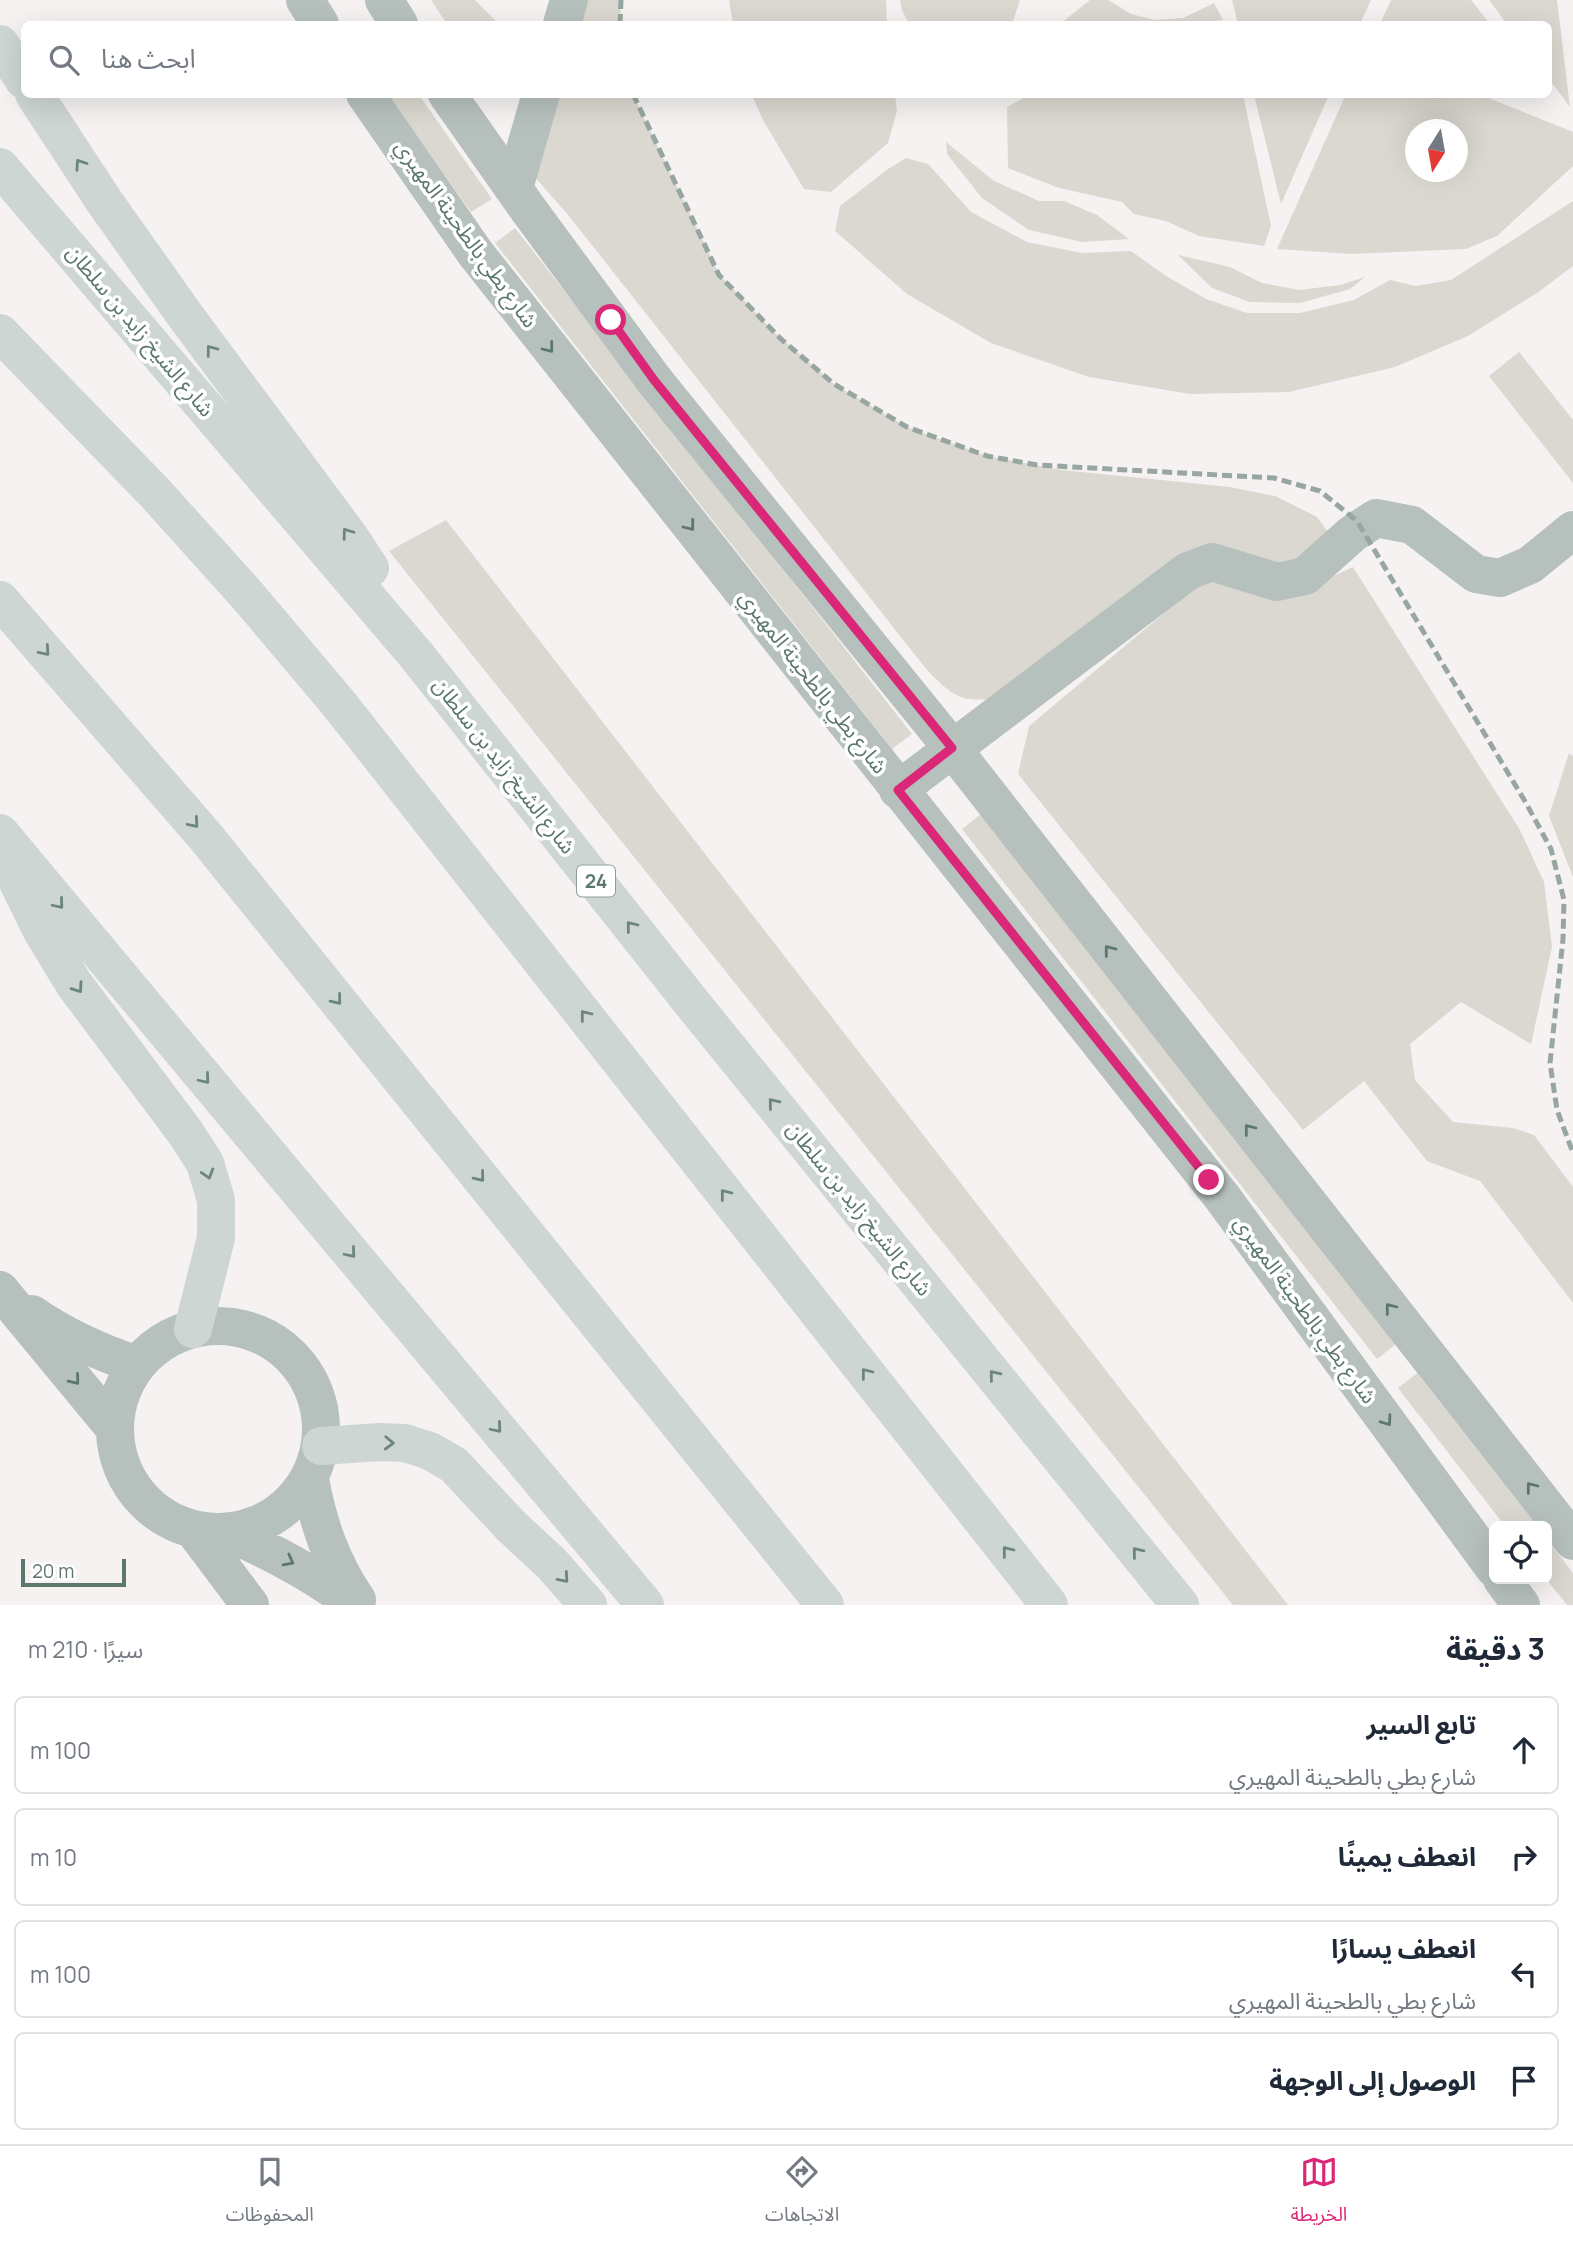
<!DOCTYPE html>
<html lang="ar">
<head>
<meta charset="utf-8">
<style>
	:root { --surface:#fff; --page:#f2f2f3; --text:#1f2937; --muted:#747a83; --line:#e0e1e3; --accent:#db2777 }
	body { margin:0; font-family:Manrope,"Noto Sans Arabic",sans-serif; background:var(--page); color:var(--text); direction:rtl }
	.controls { position:absolute; right:21px; bottom:21px; display:grid; overflow:hidden; border-radius:10px; box-shadow:0 7px 28px #0002 }
	.controls button { width:63px; height:63px; display:grid; place-items:center; padding:0; border:0; border-bottom:2px solid var(--line); background:var(--surface); color:var(--text); font:35px sans-serif }
	.compass { position:absolute; left:1405px; top:119px; width:63px; height:63px; border-radius:50%; background:var(--surface); box-shadow:0 7px 28px #0002; rotate:191deg }
	.scale { position:absolute; left:21px; bottom:18px; width:105px; box-sizing:border-box; padding-left:7px; border:4px solid #5c786c; border-top:0; font-size:19px; line-height:24px; white-space:nowrap; color:#5c786c; -webkit-text-stroke:5px #fff; paint-order:stroke }
	.stop { position:absolute; width:21px; height:21px; margin:-16px; border:5px solid #db2777; border-radius:50%; background:#fff }
	.stop.end { background:#db2777; border-color:#fff; box-shadow:0 2px 7px #0008 }
	.list { margin:0; padding:0; list-style:none }
	h2 { display:flex; justify-content:space-between; align-items:center; height:91px; margin:0; padding:0 28px; font-size:30px }
	h2 small { font-size:23px; font-weight:400; color:var(--muted) }
	.list li { display:grid; grid-template-columns:46px 1fr auto; gap:21px; align-items:center; box-sizing:border-box; height:98px; margin:0 14px 14px; padding:0 14px; border:2px solid var(--line); border-radius:10px }
	.list b { display:block; font-size:26px; white-space:nowrap }
	.list p { margin:0; font-size:23px; white-space:nowrap; color:var(--muted) }
	.list em { font-size:23px; font-style:normal; color:var(--muted) }
	.icon { flex:none; width:38px; height:38px; fill:none; stroke:currentColor; stroke-width:2; stroke-linecap:round; stroke-linejoin:round }
	.map { position:relative; flex:none; width:1573px; height:1605px; overflow:hidden; direction:ltr }
	.search { position:absolute; background:var(--surface); box-shadow:0 7px 28px #0002; left:21px; right:21px; top:21px; height:77px; display:flex; align-items:center; gap:18px; box-sizing:border-box; padding:0 24px; border-radius:10px; color:var(--muted); font-size:26px }
	.sheet { height:539px; background:var(--surface) }
	nav { display:flex; justify-content:space-around; align-items:center; box-sizing:border-box; height:98px; border-top:2px solid var(--line); background:var(--surface); font-size:19px; color:var(--muted) }
	nav a { display:grid; justify-items:center; gap:4px }
	nav .on { color:var(--accent) }
	.map>svg:first-child { display:block }
	.green { fill:#dad8d0; fill-rule:evenodd }
	.lines { fill:none; stroke-linecap:round; stroke-linejoin:round }
	.minor { stroke:#b6c0bc; stroke-width:38 }
	.highway { stroke:#ced6d4; stroke-width:38 }
	.rail { stroke:#97a6a0; stroke-width:5; stroke-dasharray:10 5; stroke-linecap:butt }
	.oneway { stroke:#6d867c }
	.oneway2 { stroke:#5c786c }
	.route { stroke:#db2777; stroke-width:9 }
	.labels { text-anchor:middle; stroke-width:7; stroke-linejoin:round; paint-order:stroke }
	.shield { fill:#fff; stroke:#8da098; stroke-width:2 }
	.shield-label { font-size:19px; font-weight:bold; fill:#5c786c }
	.street-label { font-size:21px; fill:#5c786c; stroke:#fff }
</style>
</head>
<body>
<div class="map">
<svg width="1573" height="1605" viewBox="0 0 1573 1605">
	<rect width="100%" height="100%" fill="#f5f2f1"/>
	<path class="green" d="M431,0H475L499,24H447Z
		M588,0H621L620,24H580Z
		M729,0H886L887,24H733Z
		M900,0H1020L1012,24L989,22L981,24H909L902,10Z
		M1090,0H1108L1131,14L1155,20L1183,18L1214,3L1223,20L1191,24H1060Z
		M1232,0H1371L1360,24H1238Z
		M1391,0H1471L1490,24H1380Z
		M1489,0H1557L1570,107L1549,79L1548,24H1507Z
		M1026,94L1243,95L1271,226L1264,246L1199,236L1166,221L1134,214L1122,202L1059,188L1008,168L1007,107L1020,100Z
		M1346,94L1481,95L1573,132V166L1497,236L1466,249L1351,254L1277,249ZM1416,130H1458V172H1416Z
		M387,95H419L492,199L471,212Z
		M559,95H633L719,274L773,331L834,384L907,427L987,456L1062,470L1230,487L1275,496L1317,517L1336,543L1292,569L1245,557L1010,697C965,702 959,703 927,670L569,216L534,176Z
		M752,95H895L897,111L888,143L831,192L804,189L763,120Z
		M1254,95H1329L1281,204Z
		M946,142L994,181L1039,201H1064L1097,215L1129,239L1082,242L1029,230L982,198L947,154Z
		M906,158L928,164L971,212L1027,242L1082,253L1131,251L1166,276L1206,299L1247,313H1300L1354,300L1390,280L1415,286L1451,280L1573,201V266L1537,293L1468,336L1395,367L1289,392L1190,394L1089,377L991,343L907,294L835,231L840,206L888,169Z
		M515,228L912,734L892,749L495,243Z
		M1178,255L1230,267L1262,283L1299,290L1340,285L1365,277L1350,289L1300,303L1250,302L1212,288Z
		M1519,352L1573,420V483L1489,376Z
		M446,520L1288,1605H1233L389,551Z
		M1353,567L1520,830L1544,882L1552,947L1531,1044L1461,1002L1410,1044L1415,1080L1453,1122L1513,1128L1534,1135L1573,1187V1303L1480,1181L1427,1161L1364,1081L1303,1130L1018,774L1029,726L1205,579L1293,595Z
		M1569,753L1573,756V877L1549,816Z
		M981,814L1396,1344L1377,1359L962,829Z
		M1417,1373L1537,1526H1505L1398,1388Z
		M1547,1539L1573,1573V1605H1567L1546,1579Z"/>
	<g class="lines">
		<path class="minor" d="M305,0L320,24
			M384,0L399,24
			M562,24L569,0
			M365,94L476,254L1222,1197L1494,1568
			M447,94L528,209L654,380L952,748L1573,1541
			M514,188L541,94
			M898,790L1188,571L1212,562L1277,582L1305,576L1352,534L1376,518L1412,525L1476,574L1500,578L1530,565L1573,530
			M0,1290L115,1429
			M32,1314C65,1337 99,1352 137,1365
			M115 1429a103 103 0 1 1 206 0a103 103 0 1 1-206 0Z
			M310,1479C318,1523 331,1562 357,1600
			M193,1529L250,1605
			M227,1532C273,1552 315,1574 355,1605
			M1502,1579L1521,1605"/>
		<path class="highway" d="M0,44L24,80
			M34,94L104,201L184,314L349,536L370,568
			M0,167L417,656L696,1008L1180,1605
			M0,333L156,494L247,595L339,704L1049,1605
			M0,600L205,836L825,1605
			M0,833L645,1605
			M12,870L43,933L74,984L185,1132L205,1163L216,1200V1238L193,1329
			M321,1446L381,1442L405,1443L430,1451L454,1465L511,1526L552,1564L588,1605"/>
		<path class="rail" d="M620,24L621,0
			M633,94L719,275L781,339L834,384L907,427L987,456L1037,465L1274,478L1320,491L1357,521L1526,803L1551,849L1564,900L1563,939L1550,1063L1557,1110L1573,1153"/>
	</g>
	<defs><path id="oneway-chevron" d="M-2-3.5L2.5 0L-2 3.5" fill="none" stroke-width="1.6" stroke-linecap="round" stroke-linejoin="round" transform="scale(1.75)"/></defs>
	<g class="oneway">
		<use href="#oneway-chevron" transform="translate(80 164) rotate(-124)"/>
		<use href="#oneway-chevron" transform="translate(211 350) rotate(-127)"/>
		<use href="#oneway-chevron" transform="translate(347 533) rotate(-126)"/>
		<use href="#oneway-chevron" transform="translate(45 651) rotate(49)"/>
		<use href="#oneway-chevron" transform="translate(194 823) rotate(49)"/>
		<use href="#oneway-chevron" transform="translate(59 904) rotate(50)"/>
		<use href="#oneway-chevron" transform="translate(631 926) rotate(-128)"/>
		<use href="#oneway-chevron" transform="translate(78 988) rotate(55)"/>
		<use href="#oneway-chevron" transform="translate(337 1000) rotate(51)"/>
		<use href="#oneway-chevron" transform="translate(585 1015) rotate(-128)"/>
		<use href="#oneway-chevron" transform="translate(205 1079) rotate(50)"/>
		<use href="#oneway-chevron" transform="translate(773 1103) rotate(-129)"/>
		<use href="#oneway-chevron" transform="translate(208 1174) rotate(73)"/>
		<use href="#oneway-chevron" transform="translate(480 1177) rotate(51)"/>
		<use href="#oneway-chevron" transform="translate(725 1194) rotate(-128)"/>
		<use href="#oneway-chevron" transform="translate(351 1253) rotate(50)"/>
		<use href="#oneway-chevron" transform="translate(866 1373) rotate(-128)"/>
		<use href="#oneway-chevron" transform="translate(994 1375) rotate(-129)"/>
		<use href="#oneway-chevron" transform="translate(497 1428) rotate(50)"/>
		<use href="#oneway-chevron" transform="translate(389 1443) rotate(2)"/>
		<use href="#oneway-chevron" transform="translate(1007 1551) rotate(-128)"/>
		<use href="#oneway-chevron" transform="translate(1137 1552) rotate(-129)"/>
		<use href="#oneway-chevron" transform="translate(564 1578) rotate(49)"/>
	</g>
	<g class="oneway2">
		<use href="#oneway-chevron" transform="translate(549 348) rotate(52)"/>
		<use href="#oneway-chevron" transform="translate(690 526) rotate(52)"/>
		<use href="#oneway-chevron" transform="translate(1109 950) rotate(-128)"/>
		<use href="#oneway-chevron" transform="translate(1249 1129) rotate(-128)"/>
		<use href="#oneway-chevron" transform="translate(1390 1308) rotate(-128)"/>
		<use href="#oneway-chevron" transform="translate(75 1380) rotate(51)"/>
		<use href="#oneway-chevron" transform="translate(1387 1421) rotate(54)"/>
		<use href="#oneway-chevron" transform="translate(1531 1487) rotate(-128)"/>
		<use href="#oneway-chevron" transform="translate(289 1561) rotate(28)"/>
	</g>
	<g class="lines">
		<path class="route" d="M611,320L654,380L952,748L898,790L1209,1180"/>
	</g>
	<g class="labels">
		<rect class="shield" x="577" y="865.5" width="38" height="31" rx="5"/>
		<g class="shield-label">
			<text x="596" y="888">24</text>
		</g>
		<g class="street-label">
			<text transform="translate(466 234) rotate(54)" y="7">شارع بطي بالطحينة المهيري</text>
			<text transform="translate(140 331) rotate(50)" y="7">شارع الشيخ زايد بن سلطان</text>
			<text transform="translate(813 682) rotate(52)" y="7">شارع بطي بالطحينة المهيري</text>
			<text transform="translate(504 766) rotate(52)" y="7">شارع الشيخ زايد بن سلطان</text>
			<text transform="translate(859 1209) rotate(51)" y="7">شارع الشيخ زايد بن سلطان</text>
			<text transform="translate(1305 1310) rotate(54)" y="7">شارع بطي بالطحينة المهيري</text>
		</g>
	</g>
</svg>
<div class="controls">
<button><svg class="icon" aria-label="locate" viewBox="0 0 24 24"><circle cx="12" cy="12" r="6"/><path d="M12 2v4M12 18v4M2 12h4M18 12h4"/></svg></button>
</div>
<svg class="compass" viewBox="-18 -18 36 36"><path d="M0-13l5 13h-10z" fill="#e53935"/><path d="M0 13l5-13h-10z" fill="#747a83"/></svg>
<div class="scale">20 m</div>
<div class="stop" style="left:611px;top:320px"></div>
<div class="stop end" style="left:1209px;top:1180px"></div>
<div class="search"><svg class="icon" aria-label="search" viewBox="0 0 24 24"><circle cx="10" cy="10" r="6"/><path d="M15 15l6 6"/></svg>ابحث هنا</div>
</div>
<section class="sheet">
<h2>3 دقيقة<small>سيرًا · 210 m</small></h2>
<ul class="list">
<li><svg class="icon" aria-label="ahead" viewBox="0 0 24 24"><path d="M12 20V5M6 11l6-6 6 6"/></svg><div><b>تابع السير</b><p>شارع بطي بالطحينة المهيري</p></div><em>100 m</em></li>
<li><svg class="icon" aria-label="right" viewBox="0 0 24 24"><path d="M7 20v-9h11M14 6l5 5-5 5"/></svg><div><b>انعطف يمينًا</b></div><em>10 m</em></li>
<li><svg class="icon" aria-label="left" viewBox="0 0 24 24"><path d="M17 20v-9H6M10 6l-5 5 5 5"/></svg><div><b>انعطف يسارًا</b><p>شارع بطي بالطحينة المهيري</p></div><em>100 m</em></li>
<li><svg class="icon" aria-label="arrive" viewBox="0 0 24 24"><path d="M6 21V4h12l-3 4 3 4H6"/></svg><div><b>الوصول إلى الوجهة</b></div></li>
</ul>
</section>
<nav>
<a class="on"><svg class="icon" aria-label="map" viewBox="0 0 24 24"><path d="M3 6l6-2 6 2 6-2v14l-6 2-6-2-6 2zM9 4v14M15 6v14"/></svg>الخريطة</a>
<a><svg class="icon" aria-label="directions" viewBox="0 0 24 24"><path d="M12 3l9 9-9 9-9-9zM9 14v-3h6M13 9l2 2-2 2"/></svg>الاتجاهات</a>
<a><svg class="icon" aria-label="saved" viewBox="0 0 24 24"><path d="M7 4h10v16l-5-4-5 4z"/></svg>المحفوظات</a>
</nav>
</body>
</html>
